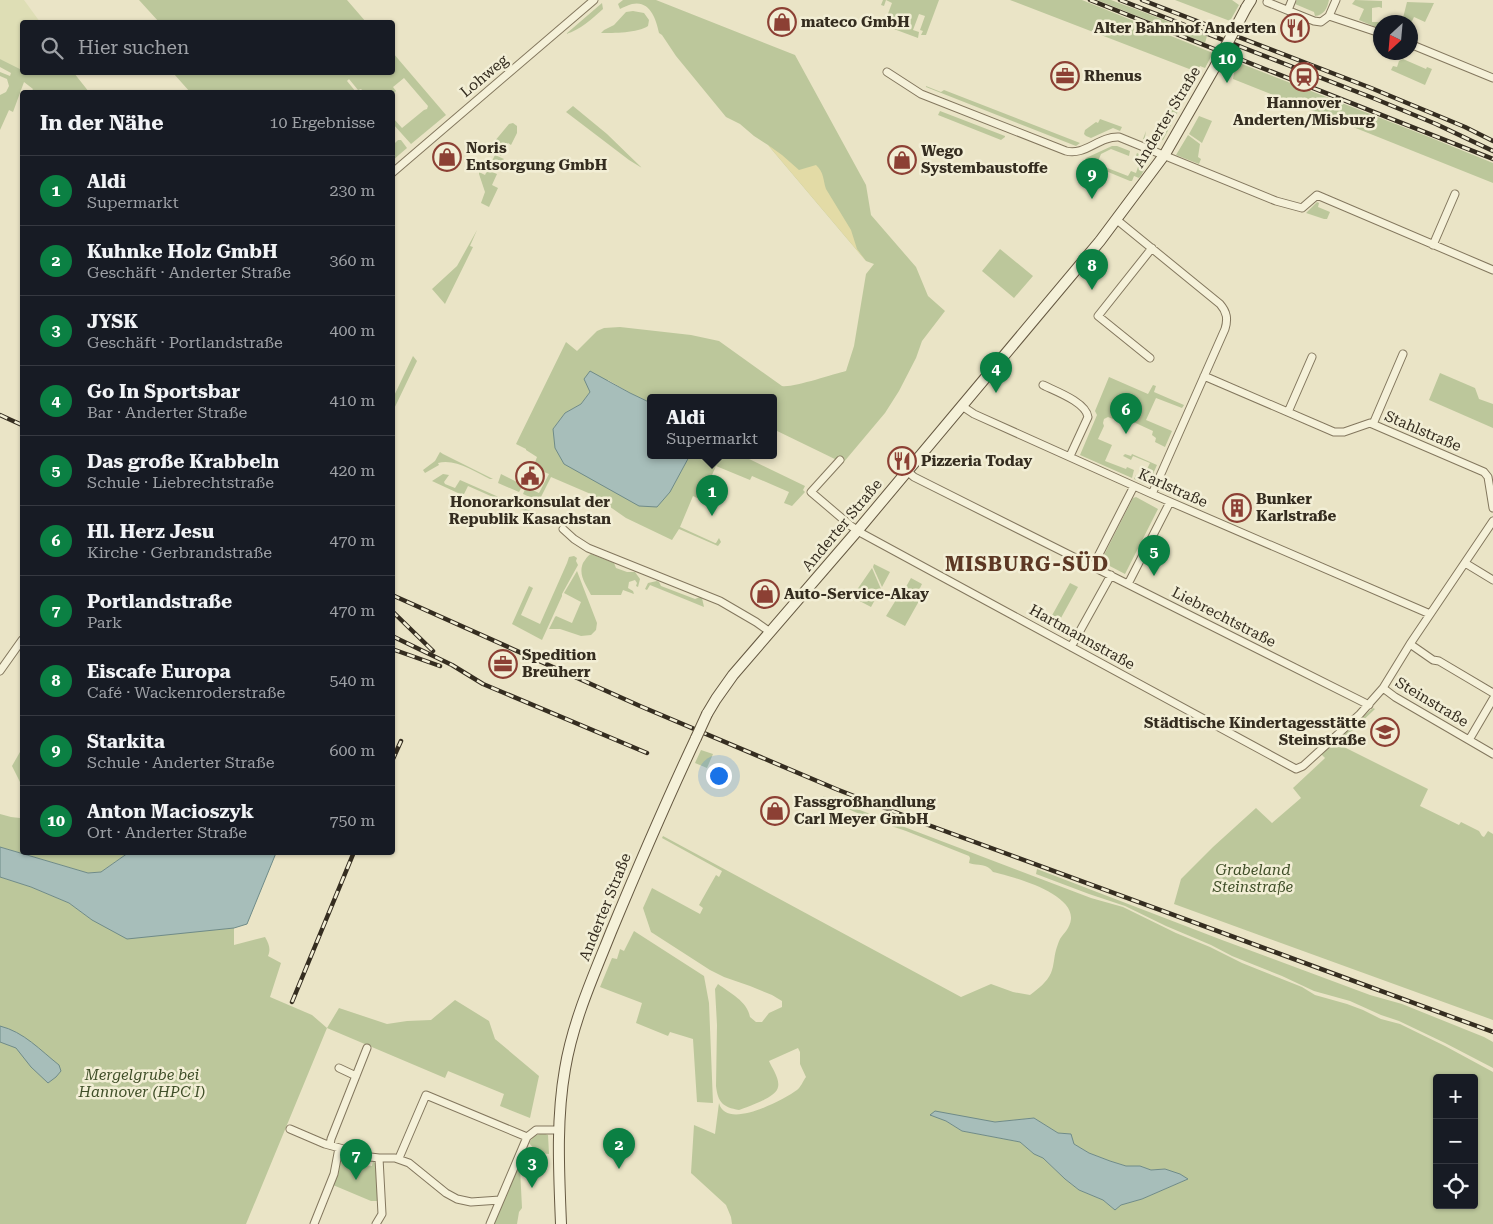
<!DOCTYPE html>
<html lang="de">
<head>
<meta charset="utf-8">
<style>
	:root { --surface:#171b24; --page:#20242c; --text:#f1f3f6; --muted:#9ea1a6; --line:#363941; --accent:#0b8043 }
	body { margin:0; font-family:"Roboto Serif",serif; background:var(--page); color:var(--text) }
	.controls { position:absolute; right:15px; bottom:15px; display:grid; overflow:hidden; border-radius:5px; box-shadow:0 1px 4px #0004 }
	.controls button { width:45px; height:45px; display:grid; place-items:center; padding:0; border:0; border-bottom:1px solid var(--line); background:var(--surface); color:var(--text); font:25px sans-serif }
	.compass { position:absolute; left:1373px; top:15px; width:45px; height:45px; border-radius:50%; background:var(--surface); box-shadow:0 1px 4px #0004; rotate:206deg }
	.you { position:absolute; left:718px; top:775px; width:18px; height:18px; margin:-12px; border:4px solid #fff; border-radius:50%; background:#1a73e8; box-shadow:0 0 0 8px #1a73e833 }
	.badge { display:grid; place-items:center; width:32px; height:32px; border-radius:50%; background:var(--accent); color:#fff; font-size:16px; font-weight:700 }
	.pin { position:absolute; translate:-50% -41px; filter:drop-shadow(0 1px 2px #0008) }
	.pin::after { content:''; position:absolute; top:26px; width:18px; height:15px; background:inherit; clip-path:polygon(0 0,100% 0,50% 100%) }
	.popup { position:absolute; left:647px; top:394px; width:130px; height:65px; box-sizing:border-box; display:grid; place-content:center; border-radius:5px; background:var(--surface); filter:drop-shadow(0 1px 4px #0005); font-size:16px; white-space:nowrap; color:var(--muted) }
	.popup b { font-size:19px; color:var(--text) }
	.popup::after { content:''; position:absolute; left:50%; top:100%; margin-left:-10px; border:10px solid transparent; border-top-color:var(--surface) }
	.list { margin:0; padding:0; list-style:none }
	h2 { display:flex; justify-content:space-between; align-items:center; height:65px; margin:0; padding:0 20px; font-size:21px }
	h2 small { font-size:16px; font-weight:400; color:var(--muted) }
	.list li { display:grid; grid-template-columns:32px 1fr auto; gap:15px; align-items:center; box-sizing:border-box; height:70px; padding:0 20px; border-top:1px solid var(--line) }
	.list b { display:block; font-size:19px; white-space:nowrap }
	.list p { margin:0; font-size:16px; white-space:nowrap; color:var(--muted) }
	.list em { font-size:16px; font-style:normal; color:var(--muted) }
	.icon { flex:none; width:28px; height:28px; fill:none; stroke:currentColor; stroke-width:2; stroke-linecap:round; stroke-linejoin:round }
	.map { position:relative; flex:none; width:1493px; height:1224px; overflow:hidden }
	.search { position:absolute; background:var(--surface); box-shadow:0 1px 4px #0004; left:20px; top:20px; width:375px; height:55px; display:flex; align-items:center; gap:12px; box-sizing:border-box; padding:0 18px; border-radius:5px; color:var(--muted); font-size:19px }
	.panel { position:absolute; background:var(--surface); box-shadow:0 1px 4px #0004; left:20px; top:90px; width:375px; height:765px; border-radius:5px }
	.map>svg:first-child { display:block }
	.farmland { fill:#dedeb5 }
	.green { fill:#bcc79b; fill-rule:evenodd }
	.sand { fill:#e3dba6 }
	.water { fill:#a7beba; stroke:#6f8b88 }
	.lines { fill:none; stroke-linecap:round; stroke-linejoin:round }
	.street-casing { stroke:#83775e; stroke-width:9 }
	.secondary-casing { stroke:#655841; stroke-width:12 }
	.street { stroke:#f5f1d9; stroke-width:7 }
	.secondary { stroke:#f5f1d9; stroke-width:10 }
	.rail-casing { stroke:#352d20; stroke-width:4.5 }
	.rail { stroke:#f2eed5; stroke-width:2.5; stroke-dasharray:8; stroke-linecap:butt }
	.secondary-bridge-casing { stroke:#655841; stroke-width:12; stroke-linecap:butt }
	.secondary-bridge { stroke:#f5f1d9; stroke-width:10 }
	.labels { text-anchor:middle; stroke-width:5; stroke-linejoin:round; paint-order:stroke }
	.poi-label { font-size:15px; font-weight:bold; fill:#352d20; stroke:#f2eed5; text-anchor:start }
	.street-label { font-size:15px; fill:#352d20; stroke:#f2eed5 }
	.park-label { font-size:15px; font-style:italic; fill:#404f29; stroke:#f2eed5 }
	.district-label { font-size:20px; font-weight:bold; letter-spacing:1px; fill:#5d3824; stroke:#f2eed5 }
</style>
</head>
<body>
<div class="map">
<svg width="1493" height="1224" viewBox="0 0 1493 1224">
	<rect width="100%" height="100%" fill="#eae4c6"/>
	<path class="farmland" d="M0,0H24L40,22H22V70L0,59Z"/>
	<path class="green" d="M139,0H347L366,22H159Z
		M623,0H656L795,55L866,185L871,215L916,267L928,296L945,311L922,341L916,358L899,391L885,413L843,463L773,429V397H651V403L630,393L608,380L590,392L581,404L565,413L553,429L680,473L690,455H741L805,486L803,490L805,492L792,506L784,503L789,492L752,476L750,480L716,466L701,500L693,496L680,527L715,543H716L719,538L721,542L718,546L679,529L672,540L626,518L593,495L551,477L539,501L523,494L526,487L539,493L549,474L537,469L538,466L534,465L537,457L526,450V449L516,444L566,342L577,351L597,331L604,328L620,327L691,335L719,341L782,386C793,388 833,374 846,371L854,346L866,274L874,264L866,261L768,145L754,136L740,124L726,117L676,56L662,35L659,33C656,19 650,0 632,4C628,5 624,7 620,9L618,4Z
		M883,0H939L926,35H921L923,31L920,30L925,16L919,14L913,30L919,32L918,38L883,25L884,22L879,20L880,17L886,19L892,3L886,0L884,6L881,5Z
		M1010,0H1082L1213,53L1205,68L1200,66L1197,72Z
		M1097,0H1111L1207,36L1205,43Z
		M1175,0H1232L1239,5L1230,21Z
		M1297,0H1329C1327,9 1324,15 1315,16L1314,12L1295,4Z
		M1355,0L1382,1V8L1379,7L1372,8V22H1380V29L1359,20L1364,9L1352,4Z
		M1407,2L1434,3L1425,22L1414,17L1411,23L1402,22Z
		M602,3L603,9C592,19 580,30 566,34Z
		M633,11L644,13L649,20L648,26C638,33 613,33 601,33L604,30L614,25L626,12Z
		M393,53L446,115L411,144L393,124V118L402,128L424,110L427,109L428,106L404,78L393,87L396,91L393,94L392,92H364L361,89L358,90L349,79L347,81L356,92H190L174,74L175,72H392Z
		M0,59L22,70V72L74,73L89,92H31L33,89L24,82L13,112L9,110L0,130V95L6,92L9,86L7,79L0,76V72L10,76L11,73L0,67Z
		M1229,59L1429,137L1493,163V183L1233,79L1234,73L1222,68L1225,62Z
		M1403,59L1426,69L1427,67L1432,69L1425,85L1391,70L1393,66L1397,67L1399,61Z
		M926,86L941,92L944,90L1080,143L1076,146L926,87Z
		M1173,99L1182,104L1163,140L1156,142L1143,139L1146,131L1145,137L1154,140L1156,134L1159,135Z
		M573,106L607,134L642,168L629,160L566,112Z
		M940,111L1005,136V137L1001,140L938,115Z
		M1199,116L1212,121L1202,143L1189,134Z
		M1100,119L1122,127L1120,131L1113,128L1091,138L1086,136L1084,134L1085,130L1096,122L1098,123Z
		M513,123L517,126V133L511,145L508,143L501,156L489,148L509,124Z
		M1188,135L1200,144L1198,157L1201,159L1199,164L1176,155Z
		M398,140H401L407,148L393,160V145Z
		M1112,146H1117L1130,151L1129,156L1111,149L1101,154L1097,164L1128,176L1131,171L1136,173L1140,161L1135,158L1137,153C1150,160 1146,169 1139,178L1134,176L1132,181H1130L1084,162L1086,158Z
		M495,155L504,159L497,172V170L494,168L492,172L497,174L492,185L498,188L489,207L481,203L485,192L479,174V172L485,175Z
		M1317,202L1319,203L1318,207L1330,212L1327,219H1324L1306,213Z
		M477,230L470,246L473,247L445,304L432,289L457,266Z
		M1000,249L1033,276L1014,298L982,271Z
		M413,356L417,361L393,411V398Z
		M1440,373L1475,388L1479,399L1493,404V428L1429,400Z
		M1109,377L1148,394L1153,385L1156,386L1154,392L1184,405L1182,408L1156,398L1146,420L1172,431L1165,447L1155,442L1156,438L1152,435L1153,431L1116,414L1113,419L1108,417L1104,419L1103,423L1104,426L1098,439L1112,445L1105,461L1126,469L1127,467L1134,470L1132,478L1080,455L1097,415L1095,411Z
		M440,452L443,454L493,479H490C475,472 455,458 438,463L439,465L425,473L423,470L435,461Z
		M1125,454L1131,456L1132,454L1157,465L1149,483L1146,484L1134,479L1136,475L1143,477L1150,463L1133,456L1131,460L1123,456Z
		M443,474L449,475L444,482L445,484L455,488L460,480L542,516L554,528L545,520L468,486L462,498L460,494L432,481Z
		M501,474L523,485L519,492L498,483Z
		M1136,497L1158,509L1125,574L1104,563L1102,559L1133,498Z
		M591,554L614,563L616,568L627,572H635L640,579L638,587L636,586L637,583L635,580L629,582L628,588L633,591L634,594L623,590L621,595H591C586,584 578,575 583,563C586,559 587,556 591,554Z
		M574,556L577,558L576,561L578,565L562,594V596L542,640L512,624L529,586L533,588L521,615L540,624L567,563L569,557Z
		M874,564L890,572L882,587L873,567Z
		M872,568L881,589L871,607L852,597Z
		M577,571L597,623L596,630L591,635L581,636L560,629H549L555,617L556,616L572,623L581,602L564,593Z
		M911,578L922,584L919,590L925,593L923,596H924L919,601L905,626L886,616L899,595L903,592Z
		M657,581L659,582L661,586L695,599L700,597L702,598L704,607L650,585L647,590L645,589L648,583Z
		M1070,583L1078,587L1056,627L1054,626L1056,622L1050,619Z
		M22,708V786L12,766L20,752Z
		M1373,708L1375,709L1338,744L1428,789L1420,806L1459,825L1461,822L1479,831L1482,836L1484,837L1488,831L1493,834V1020L1174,904L1181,879L1213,847L1256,808L1272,823L1301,798L1293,788L1323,760L1325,758L1321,754Z
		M701,750L713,754L707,768L695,763Z
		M823,796L1041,879L1091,898L1123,907L1176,933L1210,947L1242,963L1302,987L1315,995L1347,1004L1363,1010L1381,1019L1400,1024L1445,1046L1493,1072V1224H732L731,1217L726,1205L691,1173L694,1125L715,1134L719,1103C726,1131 783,1100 797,1090C801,1087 803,1081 806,1077L800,1064V1052L798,1048L769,1061C772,1068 780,1079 778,1087C777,1097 748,1107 739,1110C723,1107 718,1103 716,1086L717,1025L715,989L718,984C730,993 747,1001 750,1017L756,1022H762L769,1013L782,1007V1001L772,995L750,986L724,977L710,970L651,932L643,908L652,888L700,914L703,908L699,905L716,875L719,877L722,871L662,838L663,836L961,997L991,984L1013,992L1030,995C1038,989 1047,982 1051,973C1054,966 1054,957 1056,950C1057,947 1058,943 1060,939C1064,933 1070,928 1071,919C1073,893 1014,877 993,872C987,863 978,866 969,863L970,858L969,856L906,831L871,819L823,798ZM1437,1078H1474V1205H1437ZM930,1114L995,1122L1034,1118L1058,1133L1071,1134L1074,1144L1089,1153L1110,1161L1126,1166H1140L1151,1170L1165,1169L1188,1179L1142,1199L1121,1205L1115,1210L1103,1200L1079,1190L1065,1179L1043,1158L1034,1154L1020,1142L962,1131L946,1121Z
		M0,814L11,817L20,818L22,814V852L128,853L101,872L88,873L0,847Z
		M1037,869L1222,940L1370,995L1402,1004L1484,1037L1493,1042V1068L1445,1043L1399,1021L1381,1015L1350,1001L1314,991L1282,976L1232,956L1211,945L1166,926L1125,906L1089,894L1036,874Z
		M0,877L31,887L69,903L92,920L184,932L234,928V945L265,937C269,944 271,949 268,956L281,963L270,997L312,1015L327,1028L339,1008L387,1024L407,1021L431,1020L455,1000L489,1021L495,1039L539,1076L530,1118L500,1106L504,1094L448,1071L445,1078L327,1028L246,1224H0Z
		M634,931L704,976L709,1003L713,1103L697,1102L693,1039L670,1032L668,1036L636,1023L642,1003L600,987L612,958L617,959L620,949L624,951Z
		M543,1133L548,1135L549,1154L538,1153L529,1143L534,1136Z
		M346,1153L349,1154L347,1159L360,1164L372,1166L373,1161L376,1164L378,1201H371L333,1185L341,1155Z
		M525,1157L526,1168H520L522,1208L519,1212L517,1224H493L519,1159Z"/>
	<path class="sand" d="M768,145L782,155L799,170L816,165C824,172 823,180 826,189L851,230L857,249L866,261Z"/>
	<path class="water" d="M590,371L630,393L651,403V455H690L670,492L657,507L639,506L564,464L555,448L553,429L565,413L581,404L590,392L584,379Z
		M0,847L88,873L101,872L128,853H276L247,924L234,928L127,939L92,920L69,903L31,887L0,877Z
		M0,1026C24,1032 40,1050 59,1065L61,1071L56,1077L48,1083L31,1067L16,1048L0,1042Z
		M935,1111L995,1122L1034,1118L1058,1133L1071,1134L1074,1144L1089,1153L1110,1161L1126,1166H1140L1151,1170L1165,1169L1180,1174L1188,1179L1142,1199L1121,1205L1115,1210L1103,1200L1079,1190L1065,1179L1043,1158L1034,1154L1020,1142L962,1131L946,1121L930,1115Z"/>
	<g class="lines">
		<defs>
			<path id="street" d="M1267,2L1314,21L1321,22L1329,16L1336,0
				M1288,10L1292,0
				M1329,16L1380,33
				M1410,44L1493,78
				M887,72L921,94L1066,151C1085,156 1099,136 1119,137L1276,201L1302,208L1317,195L1493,270
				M392,173L594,0
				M1117,220L1220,304C1227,312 1228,319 1225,329L1152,494
				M1433,245L1455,194
				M1150,358L1098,316L1152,248
				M1204,376L1334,432H1344L1370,423L1484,472L1488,477L1493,508
				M1043,385C1055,391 1086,402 1088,417L1070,456
				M962,406L974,414L1152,494L1430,614
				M1288,412L1312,357
				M1373,424L1403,354
				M840,460L811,492L851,526L863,534L1296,769L1303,766L1360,714L1383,688L1410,644L1493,521
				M907,471L914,477L1369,705
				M563,529L574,539L588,548L720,601L756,622L770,632
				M1465,563L1493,580
				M1093,566L1134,486
				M1128,584L1170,502
				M1410,644L1433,660L1439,661L1493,693
				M1071,647L1111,575
				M0,671L22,640
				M1383,688L1395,697L1493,754
				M1469,740L1493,699
				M339,1068L356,1076
				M290,1129L325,1144L347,1150L362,1156L379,1158
				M330,1145L331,1139L367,1048
				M399,1158L426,1095L527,1137
				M314,1224L334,1174L339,1148
				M376,1224L382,1214L379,1158H395L409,1163L446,1193L457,1199L471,1202L500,1200
				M490,1224L527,1137L536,1130H559"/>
			<path id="secondary" d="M1246,8L1251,0
				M707,714L716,699L733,675L858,530L1100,241L1165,154L1216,65
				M561,1224C559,1172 556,1120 565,1069C573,1021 593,977 611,932C638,867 666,802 696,738"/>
		</defs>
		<use href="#street" class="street-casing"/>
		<use href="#secondary" class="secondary-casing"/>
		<use href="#street" class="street"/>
		<use href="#secondary" class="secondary"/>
		<defs>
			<path id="rail" d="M1090,0L1493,159
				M1120,0L1373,98L1436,124L1493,151
				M1142,0L1371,88L1465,127L1493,141
				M0,415L22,425
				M392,595L640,706L836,789L931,826L1493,1032
				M392,611L433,651
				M392,636L452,665L483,684L647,753
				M392,649L440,666
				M392,761L401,741
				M292,1002L354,852"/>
		</defs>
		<use href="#rail" class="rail-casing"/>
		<use href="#rail" class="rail"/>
		<defs>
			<path id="secondary-bridge" d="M1216,65L1246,8
				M696,738L707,714"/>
		</defs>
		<use href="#secondary-bridge" class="secondary-bridge-casing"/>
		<use href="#secondary-bridge" class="secondary-bridge"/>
	</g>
	<defs>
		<symbol id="shop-ring" viewBox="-11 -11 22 22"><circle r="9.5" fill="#f2eed5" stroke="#8c4034" stroke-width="1.5"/><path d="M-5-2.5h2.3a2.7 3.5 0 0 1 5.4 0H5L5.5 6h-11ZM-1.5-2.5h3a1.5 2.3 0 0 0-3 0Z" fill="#8c4034"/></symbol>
		<symbol id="restaurant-ring" viewBox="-11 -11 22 22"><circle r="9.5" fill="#f2eed5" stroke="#8c4034" stroke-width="1.5"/><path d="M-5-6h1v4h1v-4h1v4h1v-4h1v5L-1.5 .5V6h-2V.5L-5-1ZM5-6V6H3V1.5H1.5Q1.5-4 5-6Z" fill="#8c4034"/></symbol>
		<symbol id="office-ring" viewBox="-11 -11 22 22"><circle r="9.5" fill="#f2eed5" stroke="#8c4034" stroke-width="1.5"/><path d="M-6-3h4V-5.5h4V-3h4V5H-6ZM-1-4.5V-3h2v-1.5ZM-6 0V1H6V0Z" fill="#8c4034"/></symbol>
		<symbol id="station-ring" viewBox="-11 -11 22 22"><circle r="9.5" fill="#f2eed5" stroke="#8c4034" stroke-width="1.5"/><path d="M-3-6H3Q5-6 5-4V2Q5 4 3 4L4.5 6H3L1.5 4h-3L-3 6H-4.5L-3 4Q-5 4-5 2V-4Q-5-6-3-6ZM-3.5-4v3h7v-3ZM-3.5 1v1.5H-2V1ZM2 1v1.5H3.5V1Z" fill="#8c4034"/></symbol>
		<symbol id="civic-ring" viewBox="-11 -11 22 22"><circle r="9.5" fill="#f2eed5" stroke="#8c4034" stroke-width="1.5"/><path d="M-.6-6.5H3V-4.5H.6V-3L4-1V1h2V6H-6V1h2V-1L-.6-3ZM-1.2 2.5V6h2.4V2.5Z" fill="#8c4034"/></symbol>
		<symbol id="building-ring" viewBox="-11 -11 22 22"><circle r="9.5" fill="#f2eed5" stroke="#8c4034" stroke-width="1.5"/><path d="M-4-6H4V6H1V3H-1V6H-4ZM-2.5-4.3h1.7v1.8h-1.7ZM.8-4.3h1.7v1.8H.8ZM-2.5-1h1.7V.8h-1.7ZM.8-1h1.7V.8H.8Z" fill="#8c4034"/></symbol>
		<symbol id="school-ring" viewBox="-11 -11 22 22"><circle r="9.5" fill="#f2eed5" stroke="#8c4034" stroke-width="1.5"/><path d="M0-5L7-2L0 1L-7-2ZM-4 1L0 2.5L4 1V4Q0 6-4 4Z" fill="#8c4034"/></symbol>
	</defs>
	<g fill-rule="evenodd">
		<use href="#shop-ring" x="766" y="6" width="32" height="32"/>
		<use href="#restaurant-ring" x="1279" y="12" width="32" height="32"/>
		<use href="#office-ring" x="1049" y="60" width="32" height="32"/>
		<use href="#station-ring" x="1288" y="61" width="32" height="32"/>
		<use href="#shop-ring" x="431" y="141" width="32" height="32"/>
		<use href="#shop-ring" x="886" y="144" width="32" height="32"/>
		<use href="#restaurant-ring" x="886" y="445" width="32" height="32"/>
		<use href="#civic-ring" x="514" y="460" width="32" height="32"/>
		<use href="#building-ring" x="1221" y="492" width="32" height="32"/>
		<use href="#shop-ring" x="749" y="578" width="32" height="32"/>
		<use href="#office-ring" x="487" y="648" width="32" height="32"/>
		<use href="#school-ring" x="1369" y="716" width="32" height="32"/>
		<use href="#shop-ring" x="759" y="795" width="32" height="32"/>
	</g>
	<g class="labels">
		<g class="poi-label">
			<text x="801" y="27">mateco GmbH</text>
			<text x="1276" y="33" text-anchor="end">Alter Bahnhof Anderten</text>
			<text x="1084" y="81">Rhenus</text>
			<text x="1304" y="108" text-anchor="middle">Hannover<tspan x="1304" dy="17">Anderten/Misburg</tspan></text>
			<text x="466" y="153">Noris<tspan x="466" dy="17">Entsorgung GmbH</tspan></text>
			<text x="921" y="156">Wego<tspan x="921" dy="17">Systembaustoffe</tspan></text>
			<text x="921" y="466">Pizzeria Today</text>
			<text x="1256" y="504">Bunker<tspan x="1256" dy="17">Karlstraße</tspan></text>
			<text x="530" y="507" text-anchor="middle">Honorarkonsulat der<tspan x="530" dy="17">Republik Kasachstan</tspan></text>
			<text x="784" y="599">Auto-Service-Akay</text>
			<text x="522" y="660">Spedition<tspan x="522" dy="17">Breuherr</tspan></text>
			<text x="1366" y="728" text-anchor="end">Städtische Kindertagesstätte<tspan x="1366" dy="17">Steinstraße</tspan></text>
			<text x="794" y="807">Fassgroßhandlung<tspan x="794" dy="17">Carl Meyer GmbH</tspan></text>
		</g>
		<g class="street-label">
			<text transform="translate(484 76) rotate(-40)" y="5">Lohweg</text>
			<text transform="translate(1167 117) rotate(-59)" y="5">Anderter Straße</text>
			<text transform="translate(1423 431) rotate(23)" y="5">Stahlstraße</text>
			<text transform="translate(1173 488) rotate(24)" y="5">Karlstraße</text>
			<text transform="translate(842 525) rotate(-50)" y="5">Anderter Straße</text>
			<text transform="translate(1224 617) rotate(27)" y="5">Liebrechtstraße</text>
			<text transform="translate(1082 637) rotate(29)" y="5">Hartmannstraße</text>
			<text transform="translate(1432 702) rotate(31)" y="5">Steinstraße</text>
			<text transform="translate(605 907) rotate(-68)" y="5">Anderter Straße</text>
		</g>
		<g class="park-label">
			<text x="1253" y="875">Grabeland<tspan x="1253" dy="17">Steinstraße</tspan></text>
			<text x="142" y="1080">Mergelgrube bei<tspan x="142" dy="17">Hannover (HPC I)</tspan></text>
		</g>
		<g class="district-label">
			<text x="1027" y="571">MISBURG-SÜD</text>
		</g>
	</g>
</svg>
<div class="controls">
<button>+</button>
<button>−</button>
<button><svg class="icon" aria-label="locate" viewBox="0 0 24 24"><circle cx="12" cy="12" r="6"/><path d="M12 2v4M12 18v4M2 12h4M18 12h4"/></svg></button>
</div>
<svg class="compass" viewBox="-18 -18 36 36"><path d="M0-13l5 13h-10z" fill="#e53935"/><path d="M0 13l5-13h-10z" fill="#9ea1a6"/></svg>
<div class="you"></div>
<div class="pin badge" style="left:712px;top:516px">1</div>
<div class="popup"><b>Aldi</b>Supermarkt</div>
<div class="pin badge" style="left:619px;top:1169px">2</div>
<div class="pin badge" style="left:532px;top:1188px">3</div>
<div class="pin badge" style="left:996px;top:393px">4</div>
<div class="pin badge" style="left:1154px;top:576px">5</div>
<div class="pin badge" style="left:1126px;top:434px">6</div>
<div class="pin badge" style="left:356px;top:1180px">7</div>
<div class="pin badge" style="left:1092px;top:290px">8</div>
<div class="pin badge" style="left:1092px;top:199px">9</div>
<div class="pin badge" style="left:1227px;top:83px">10</div>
<div class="search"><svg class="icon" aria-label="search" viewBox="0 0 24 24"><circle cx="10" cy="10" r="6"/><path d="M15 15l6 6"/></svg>Hier suchen</div>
<section class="panel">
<h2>In der Nähe<small>10 Ergebnisse</small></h2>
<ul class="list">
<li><span class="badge">1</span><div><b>Aldi</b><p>Supermarkt</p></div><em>230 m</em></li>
<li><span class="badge">2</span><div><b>Kuhnke Holz GmbH</b><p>Geschäft · Anderter Straße</p></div><em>360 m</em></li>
<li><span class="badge">3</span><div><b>JYSK</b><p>Geschäft · Portlandstraße</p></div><em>400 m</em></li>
<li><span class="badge">4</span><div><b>Go In Sportsbar</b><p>Bar · Anderter Straße</p></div><em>410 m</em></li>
<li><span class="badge">5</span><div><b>Das große Krabbeln</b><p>Schule · Liebrechtstraße</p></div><em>420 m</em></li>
<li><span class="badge">6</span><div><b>Hl. Herz Jesu</b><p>Kirche · Gerbrandstraße</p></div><em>470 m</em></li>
<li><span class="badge">7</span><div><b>Portlandstraße</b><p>Park</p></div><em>470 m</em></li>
<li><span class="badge">8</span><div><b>Eiscafe Europa</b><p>Café · Wackenroderstraße</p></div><em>540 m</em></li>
<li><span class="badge">9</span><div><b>Starkita</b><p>Schule · Anderter Straße</p></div><em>600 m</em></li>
<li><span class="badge">10</span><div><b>Anton Macioszyk</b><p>Ort · Anderter Straße</p></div><em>750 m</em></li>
</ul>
</section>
</div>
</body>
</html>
